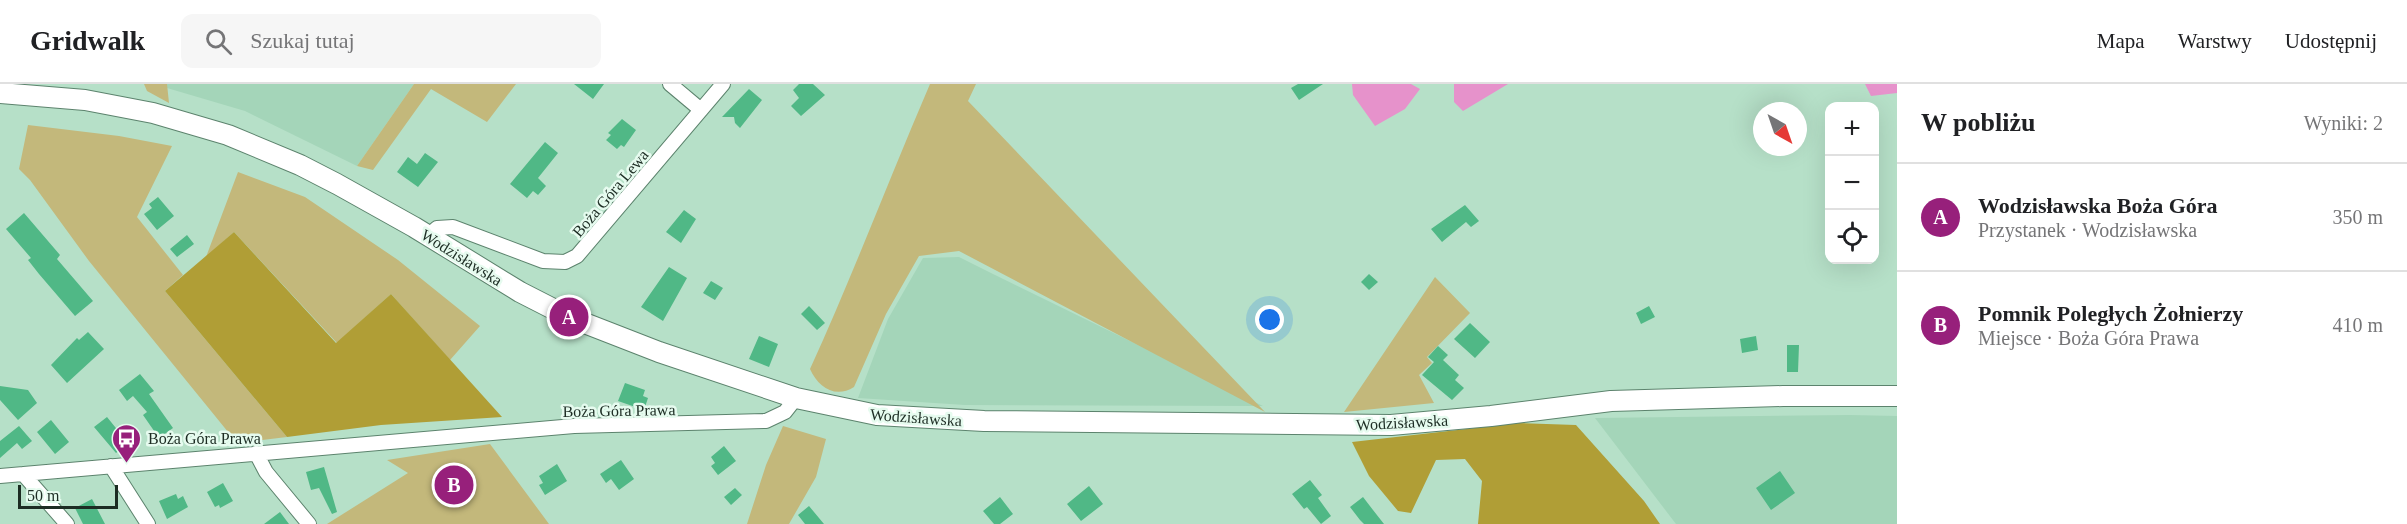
<!DOCTYPE html>
<html lang="pl">
<head>
<meta charset="utf-8">
<style>
	:root { --surface:#fff; --page:#f6f6f6; --text:#202124; --muted:#757577; --line:#e0e0e0; --accent:#97207b }
	body { margin:0; font-family:Georgia,serif; background:var(--page); color:var(--text) }
	.controls { position:absolute; right:18px; top:18px; display:grid; overflow:hidden; border-radius:12px; box-shadow:0 6px 24px #0002 }
	.controls button { width:54px; height:54px; display:grid; place-items:center; padding:0; border:0; border-bottom:2px solid var(--line); background:var(--surface); color:var(--text); font:30px sans-serif }
	.compass { position:absolute; left:1753px; top:18px; width:54px; height:54px; border-radius:50%; background:var(--surface); box-shadow:0 6px 24px #0002; rotate:140deg }
	.scale { position:absolute; left:18px; bottom:15px; width:100px; box-sizing:border-box; padding-left:6px; border:3px solid #1c2c23; border-top:0; font-size:16px; line-height:21px; white-space:nowrap; color:#1c2c23; -webkit-text-stroke:4px #e6fbef; paint-order:stroke }
	.you { position:absolute; left:1270px; top:236px; width:21px; height:21px; margin:-15px; border:4px solid #fff; border-radius:50%; background:#1a73e8; box-shadow:0 0 0 9px #1a73e833 }
	.badge { display:grid; place-items:center; width:39px; height:39px; border-radius:50%; background:var(--accent); color:#fff; font-size:20px; font-weight:700 }
	.pin { position:absolute; translate:-50% -50%; border:3px solid #fff; box-shadow:0 2px 6px #0006 }
	.list { margin:0; padding:0; list-style:none }
	h2 { display:flex; justify-content:space-between; align-items:center; height:78px; margin:0; padding:0 24px; font-size:26px }
	h2 small { font-size:20px; font-weight:400; color:var(--muted) }
	.list li { display:grid; grid-template-columns:39px 1fr auto; gap:18px; align-items:center; box-sizing:border-box; height:108px; padding:0 24px; border-top:2px solid var(--line) }
	.list b { display:block; font-size:22px; white-space:nowrap }
	.list p { margin:0; font-size:20px; white-space:nowrap; color:var(--muted) }
	.list em { font-size:20px; font-style:normal; color:var(--muted) }
	.icon { flex:none; width:33px; height:33px; fill:none; stroke:currentColor; stroke-width:2; stroke-linecap:round; stroke-linejoin:round }
	.map { position:relative; flex:none; width:1897px; height:440px; overflow:hidden }
	header { display:flex; align-items:center; gap:36px; box-sizing:border-box; height:84px; padding:0 30px; background:var(--surface); border-bottom:2px solid var(--line) }
	header strong { font-size:28px }
	nav { display:flex; gap:33px; margin-inline-start:auto; font-size:21px }
	.search { width:420px; height:54px; background:var(--page); display:flex; align-items:center; gap:15px; box-sizing:border-box; padding:0 21px; border-radius:12px; color:var(--muted); font-size:22px }
	main { display:flex }
	aside { flex:1; background:var(--surface) }
	.map>svg:first-child { display:block }
	.built { fill:#a4d5b9 }
	.green { fill:#c3b87b }
	.forest { fill:#b09e36 }
	.water { fill:#e692cb }
	.building { fill:#50b886 }
	.lines { fill:none; stroke-linecap:round; stroke-linejoin:round }
	.minor-casing { stroke:#5c836d; stroke-width:16 }
	.secondary-casing { stroke:#5c836d; stroke-width:22 }
	.minor { stroke:#fff; stroke-width:14 }
	.secondary { stroke:#fff; stroke-width:20 }
	.labels { text-anchor:middle; stroke-width:5; stroke-linejoin:round; paint-order:stroke }
	.street-label { font-size:16px; fill:#1c2c23; stroke:#e6fbef }
	.poi-label { font-size:16px; fill:#1c2c23; stroke:#e6fbef; text-anchor:start }
</style>
</head>
<body>
<header>
<strong>Gridwalk</strong>
<div class="search"><svg class="icon" aria-label="search" viewBox="0 0 24 24"><circle cx="10" cy="10" r="6"/><path d="M15 15l6 6"/></svg>Szukaj tutaj</div>
<nav><a>Mapa</a><a>Warstwy</a><a>Udostępnij</a></nav>
</header>
<main>
<div class="map">
<svg width="1897" height="440" viewBox="0 0 1897 440">
	<rect width="100%" height="100%" fill="#b6e0c8"/>
	<path class="built" d="M166,0H414L357,82L245,27L167,4Z
		M959,173L993,190L1263,322L965,321L858,314L888,235L923,174Z
		M1850,331L1897,332V440H1676L1595,334Z"/>
	<path class="green" d="M144,0H167L169,19L147,7Z
		M414,0H516L487,38L431,5L373,86L357,82Z
		M930,0H976L968,17L1265,328L959,167L919,172L886,230L854,303C835,315 818,303 810,285C853,191 889,95 930,0Z
		M28,41L119,52L172,62L137,133L183,191L165,207L287,353L237,359L89,177L30,96L19,85Z
		M238,88L305,113L398,176L480,242L450,276L391,210L337,259L234,148L206,173Z
		M1435,193L1470,229L1427,273L1432,279L1419,291L1434,319L1344,328Z
		M783,342L826,355L816,393L789,440H747L766,381Z
		M490,360L549,440H327L408,389L387,376Z"/>
	<path class="forest" d="M234,148L336,259L391,210L502,333L381,341L287,353L165,207Z
		M1519,339L1576,341L1644,417L1660,440H1478L1482,397L1465,375L1436,376L1411,429L1398,427L1369,392L1352,358Z"/>
	<path class="water" d="M1352,0H1411L1420,5L1405,25L1375,42L1353,11Z
		M1454,0H1508L1463,27L1454,18Z
		M1865,0H1897V9L1871,12Z"/>
	<path class="building" d="M574,0H604L593,15Z
		M799,0H813L825,11L801,32L791,22L799,14L793,6Z
		M1298,0H1323L1299,16L1291,4Z
		M749,5L762,16L740,44L735,39L734,33H722Z
		M622,35L636,46L624,63L621,61L617,65L606,56L611,51L608,49Z
		M545,58L558,69L538,94L546,102L538,111L533,107L527,114L510,100Z
		M425,69L438,78L418,103L397,88L408,73L417,80Z
		M158,113L174,132L157,146L144,130L152,124L149,120Z
		M1465,121L1479,137L1471,143L1466,138L1442,158L1431,145Z
		M684,126L696,135L681,159L666,148Z
		M24,129L60,171L57,175L93,217L75,232L39,190L28,176L31,174L6,145Z
		M187,151L194,160L177,173L170,165Z
		M669,183L687,194L663,237L641,223Z
		M1369,190L1378,198L1369,206L1361,198Z
		M711,197L723,204L715,216L703,209Z
		M809,222L825,239L817,246L801,230Z
		M1649,222L1655,233L1641,240L1636,229Z
		M1470,239L1490,258L1475,274L1454,255Z
		M88,248L104,265L67,299L51,281L77,254L79,256Z
		M759,252L778,260L769,283L749,275Z
		M1756,252L1758,266L1742,269L1740,255Z
		M1787,261H1799L1798,288H1787Z
		M1438,262L1448,271L1443,276L1459,291L1455,296L1464,304L1452,316L1422,291L1434,278L1428,273Z
		M140,290L154,307L149,310L173,344L159,354L143,331L147,328L133,312L127,317L119,306Z
		M625,299L645,306L643,312L648,314L644,326L618,317Z
		M0,302L28,306L37,319L18,336L0,316Z
		M107,333L128,359L116,369L94,343Z
		M51,336L69,358L55,370L37,348Z
		M19,342L32,357L22,365L17,359L0,374V357Z
		M724,362L736,377L718,391L711,382L715,379L711,373Z
		M621,376L634,395L619,406L611,395L606,399L600,390Z
		M557,380L567,397L545,411L539,401L543,399L539,392Z
		M324,383L337,428L332,430L319,404L311,406L306,388Z
		M1780,387L1795,409L1771,426L1756,404Z
		M1310,396L1322,411L1318,414L1331,432L1321,440L1307,423L1304,425L1292,410Z
		M223,399L233,417L220,424L219,421L215,423L207,408Z
		M1089,402L1103,420L1081,437L1067,420Z
		M735,404L742,411L731,421L724,413Z
		M176,410L178,415L183,412L188,423L167,435L159,417Z
		M1000,413L1013,430L1000,440H994L983,427Z
		M1363,413L1373,426L1384,440H1364L1360,436L1350,423Z
		M92,415L105,440H83L75,424Z
		M809,422L824,440H805L798,431Z
		M280,428L289,440H264Z"/>
	<g class="lines">
		<defs>
			<path id="minor" d="M670,0L701,26
				M428,152L437,144L453,143L543,177L565,178L577,172L723,0
				M256,369L266,388L309,440
				M111,382L148,440
				M23,390L67,440
				M0,392L574,342L766,337L785,328L796,314"/>
			<path id="secondary" d="M0,9L85,16L153,29L228,51L300,81L337,100L414,143L520,208L569,233L659,268L796,314L877,331L984,337L1391,341L1491,332L1611,317L1783,312H1897"/>
		</defs>
		<use href="#minor" class="minor-casing"/>
		<use href="#secondary" class="secondary-casing"/>
		<use href="#minor" class="minor"/>
		<use href="#secondary" class="secondary"/>
	</g>
	<defs>
		<symbol id="bus-pin" viewBox="-11 -11 22 30"><path d="M0 17L-7.5 6A9.5 9.5 0 1 1 7.5 6Z" fill="#97207b" stroke="#e6fbef"/><path d="M-5-6H5V4H4V6H2V4H-2V6H-4V4H-5ZM-3.5-4V0h7V-4ZM-3.5 1.2v1.5H-2V1.2ZM2 1.2v1.5H3.5V1.2Z" fill="#fff"/></symbol>
	</defs>
	<g fill-rule="evenodd">
		<use href="#bus-pin" x="110" y="338" width="33" height="45"/>
	</g>
	<g class="labels">
		<g class="street-label">
			<text transform="translate(610 109) rotate(-50)" y="6">Boża Góra Lewa</text>
			<text transform="translate(462 173) rotate(32)" y="6">Wodzisławska</text>
			<text transform="translate(619 326) rotate(-1)" y="6">Boża Góra Prawa</text>
			<text transform="translate(916 333) rotate(4)" y="6">Wodzisławska</text>
			<text transform="translate(1402 338) rotate(-3)" y="6">Wodzisławska</text>
		</g>
		<g class="poi-label">
			<text x="148" y="360">Boża Góra Prawa</text>
		</g>
	</g>
</svg>
<div class="controls">
<button>+</button>
<button>−</button>
<button><svg class="icon" aria-label="locate" viewBox="0 0 24 24"><circle cx="12" cy="12" r="6"/><path d="M12 2v4M12 18v4M2 12h4M18 12h4"/></svg></button>
</div>
<svg class="compass" viewBox="-18 -18 36 36"><path d="M0-13l5 13h-10z" fill="#e53935"/><path d="M0 13l5-13h-10z" fill="#757577"/></svg>
<div class="scale">50 m</div>
<div class="you"></div>
<div class="pin badge" style="left:569px;top:233px">A</div>
<div class="pin badge" style="left:454px;top:401px">B</div>
</div>
<aside>
<h2>W pobliżu<small>Wyniki: 2</small></h2>
<ul class="list">
<li><span class="badge">A</span><div><b>Wodzisławska Boża Góra</b><p>Przystanek · Wodzisławska</p></div><em>350 m</em></li>
<li><span class="badge">B</span><div><b>Pomnik Poległych Żołnierzy</b><p>Miejsce · Boża Góra Prawa</p></div><em>410 m</em></li>
</ul>
</aside>
</main>
</body>
</html>
